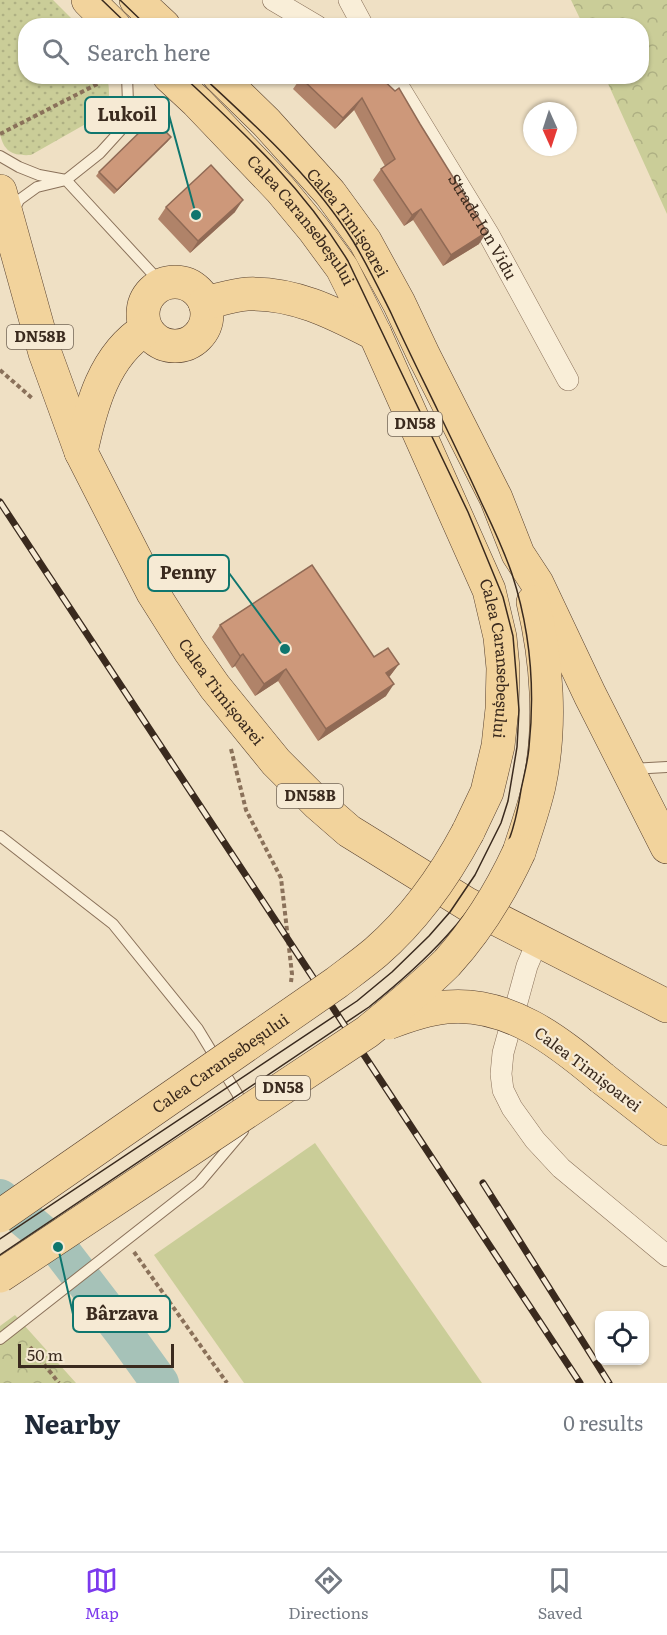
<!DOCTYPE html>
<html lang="en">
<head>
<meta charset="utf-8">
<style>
	:root { --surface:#fff; --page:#f2f2f3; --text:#1f2937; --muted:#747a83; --line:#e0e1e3; --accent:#7c3aed }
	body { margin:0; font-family:Literata,serif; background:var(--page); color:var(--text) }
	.controls { position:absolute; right:18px; bottom:18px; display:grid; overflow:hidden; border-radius:12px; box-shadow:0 2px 4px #0004 }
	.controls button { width:54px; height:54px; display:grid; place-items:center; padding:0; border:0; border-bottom:2px solid var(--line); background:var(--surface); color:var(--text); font:30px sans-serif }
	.compass { position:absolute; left:523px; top:102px; width:54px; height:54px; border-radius:50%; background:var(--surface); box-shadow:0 2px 4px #0004; rotate:177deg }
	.scale { position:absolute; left:18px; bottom:15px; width:156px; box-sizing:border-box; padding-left:6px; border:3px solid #3a2a1e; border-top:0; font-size:16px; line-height:21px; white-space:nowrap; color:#3a2a1e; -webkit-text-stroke:4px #f6ead4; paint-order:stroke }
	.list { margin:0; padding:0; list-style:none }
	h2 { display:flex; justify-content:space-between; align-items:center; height:78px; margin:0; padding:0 24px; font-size:26px }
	h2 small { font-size:20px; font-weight:400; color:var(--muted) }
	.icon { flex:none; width:33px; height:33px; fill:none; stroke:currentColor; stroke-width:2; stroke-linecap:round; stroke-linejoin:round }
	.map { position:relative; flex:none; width:667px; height:1383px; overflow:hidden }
	.search { position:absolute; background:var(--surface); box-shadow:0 2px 4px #0004; left:18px; right:18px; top:18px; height:66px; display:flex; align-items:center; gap:15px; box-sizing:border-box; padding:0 21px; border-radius:24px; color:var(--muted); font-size:22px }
	.sheet { height:168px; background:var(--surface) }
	nav { display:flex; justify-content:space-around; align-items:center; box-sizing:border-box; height:84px; border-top:2px solid var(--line); background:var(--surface); font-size:16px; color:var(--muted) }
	nav a { display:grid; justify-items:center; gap:3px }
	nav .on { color:var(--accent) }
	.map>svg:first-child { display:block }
	.grass { fill:url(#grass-dots) }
	.forest { fill:url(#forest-crowns) }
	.garden { fill:#cacd98 }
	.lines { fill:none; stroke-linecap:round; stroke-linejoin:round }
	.river { stroke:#a6c2b8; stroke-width:38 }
	.lane-casing { stroke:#8a715a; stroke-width:12 }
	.street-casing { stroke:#8a715a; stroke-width:22 }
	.primary-casing { stroke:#57402f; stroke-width:34 }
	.path { stroke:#8a715a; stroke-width:4; stroke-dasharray:4.5 3; stroke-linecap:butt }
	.lane { stroke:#f9eed8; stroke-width:10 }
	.street { stroke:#f9eed8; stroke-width:21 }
	.primary { stroke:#f2d39c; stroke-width:33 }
	.tram { stroke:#3a2a1e; stroke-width:1.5 }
	.rail-casing { stroke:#3a2a1e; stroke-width:7 }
	.rail { stroke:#f6ead4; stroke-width:4.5; stroke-dasharray:14; stroke-linecap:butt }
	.primary-bridge-casing { stroke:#57402f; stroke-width:34; stroke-linecap:butt }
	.primary-bridge { stroke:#f2d39c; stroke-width:33 }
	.wall { fill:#b08369 }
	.shaded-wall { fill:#906a55 }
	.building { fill:#cd987a; stroke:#906a55; stroke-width:1.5 }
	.labels { text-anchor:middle; stroke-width:4.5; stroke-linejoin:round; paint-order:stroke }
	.shield { fill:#f6ead4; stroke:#726455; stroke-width:1.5 }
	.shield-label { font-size:15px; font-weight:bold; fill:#3a2a1e }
	.street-label { font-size:16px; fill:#3a2a1e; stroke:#f6ead4 }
	.leader { fill:none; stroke:#0f766e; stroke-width:2 }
	.callout-dot { fill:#0f766e; stroke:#f6ead4; stroke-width:2 }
	.callout { fill:#f6ead4; stroke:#0f766e; stroke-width:2 }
	.callout-label { font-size:18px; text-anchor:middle; font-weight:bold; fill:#3a2a1e }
</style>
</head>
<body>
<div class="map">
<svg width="667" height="1383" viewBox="0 0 667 1383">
	<defs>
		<pattern id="grass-dots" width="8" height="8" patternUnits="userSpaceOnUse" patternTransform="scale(1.5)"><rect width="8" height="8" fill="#cacd98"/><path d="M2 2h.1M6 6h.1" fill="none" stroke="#aeb083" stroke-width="1.8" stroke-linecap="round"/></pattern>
		<pattern id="forest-crowns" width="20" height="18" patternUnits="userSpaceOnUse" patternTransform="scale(1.5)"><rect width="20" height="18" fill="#cacd98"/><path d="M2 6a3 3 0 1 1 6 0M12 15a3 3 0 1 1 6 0" fill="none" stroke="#aeb083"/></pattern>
	</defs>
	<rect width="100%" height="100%" fill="#efe0c4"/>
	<path class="grass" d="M0,0H53L78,25L26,26V76L107,77C110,90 110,100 105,113L31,155C13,156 4,152 0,134Z"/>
	<path class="forest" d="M571,0H667V214L605,77L642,76V26L583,25Z
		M15,1315L76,1383H0V1326Z"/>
	<path class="garden" d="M315,1143L482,1383H244L154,1255Z"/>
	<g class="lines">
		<path class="river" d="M0,1198L58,1247L124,1333L160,1383"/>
		<defs>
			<path id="lane" d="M0,156L19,167L39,175L66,180L162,284
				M13,212L19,200L37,187L66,180L100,153L120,131L125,117L128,103L127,76
				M631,769L667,767
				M0,836L113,924L198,1029L238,1095L240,1111
				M0,1339L199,1183L243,1131V1127"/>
			<g id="street">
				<path d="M273,0L317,26"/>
				<path d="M349,0L363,26"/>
				<path id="s1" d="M392,76L489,235L568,380"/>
				<path d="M538,940L527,966L503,1053L501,1074L503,1090L512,1108L535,1140L561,1168L667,1256"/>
			</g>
			<g id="primary">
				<path d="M88,0L114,26"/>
				<path d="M136,0L164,26"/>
				<path id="s2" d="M169,76L197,102L280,189L314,230L342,268L375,334L489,590L500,637L503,668L502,709L498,746L487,792L468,832"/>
				<path id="s3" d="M219,76L266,122L330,193L365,241L399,303L424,356L496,498L518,554L537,583L590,695L667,847"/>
				<path id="s4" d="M0,191L45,353L81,452L153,593L189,650L215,687L276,762L318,804L349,831L467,904L667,1006"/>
				<circle cx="175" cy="314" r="32"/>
				<path d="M205,303C219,300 233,295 247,294C294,292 334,313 375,334"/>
				<path d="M81,452C91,406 104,355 146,329"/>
				<path d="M519,852C526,830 534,808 539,786C552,726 547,660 533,602"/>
				<path d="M602,1078L667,1129"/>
			</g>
		</defs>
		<use href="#lane" class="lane-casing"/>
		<use href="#street" class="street-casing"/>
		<use href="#primary" class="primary-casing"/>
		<path class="path" d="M0,134L109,78
			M0,370L33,399
			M231,749L246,810L281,878L292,974L291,982
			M134,1252L227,1383
			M30,1347L59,1383"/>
		<use href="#lane" class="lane"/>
		<use href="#street" class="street"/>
		<use href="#primary" class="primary"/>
		<path class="tram" d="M102,0L129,26
			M120,0L147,26
			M0,1239L357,1001L392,972L429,936L450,912L475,875L501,823L508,801L517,747L519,710L513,636L503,597L468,512L348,261C303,187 246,135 183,76
			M0,1255L369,1007C424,963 477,913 506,847C514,830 518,809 521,790C524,775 528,761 529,747C535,690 530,629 512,574C504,551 493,527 482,504C468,473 453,442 438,411C422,378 406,346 391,313C379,289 367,264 353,241C313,177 257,127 202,76"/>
		<defs>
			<path id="rail" d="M0,502L580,1383
				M483,1183L609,1383"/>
		</defs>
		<use href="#rail" class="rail-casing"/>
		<use href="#rail" class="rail"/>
		<defs>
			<g id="primary-bridge">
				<path d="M388,1023C406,1016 426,1009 446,1007C508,1001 558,1041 602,1078"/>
				<path id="s5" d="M0,1216L336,983C349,973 363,963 376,952C415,918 444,877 468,832"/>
				<path d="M0,1276L367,1032C394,1010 422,988 447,963C477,930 500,893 519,852"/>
			</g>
		</defs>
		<use href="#primary-bridge" class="primary-bridge-casing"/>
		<use href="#primary-bridge" class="primary-bridge"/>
	</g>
	<path class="wall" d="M302,76H379L479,244L443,266L413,220L404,226L373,180L381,169L385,166L354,110L335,129L293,89Z
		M168,141L114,194L96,176L99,172Z
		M166,207L235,212L190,253L158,219Z
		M220,625L374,657L399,664L389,677L386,696L318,741L278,681L255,696L235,666L232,668L212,637Z"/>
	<path class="shaded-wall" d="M362,98L354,110L335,129L343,118Z
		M171,137L168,141L114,194L117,190Z
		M243,200L235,212L190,253L198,241Z
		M421,209L413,220L404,226L412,215Z
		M487,232L479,244L443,266L451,255Z
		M243,654L235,666L232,668L240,656Z
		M399,664L390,676L378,685L386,673Z
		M286,669L278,681L255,696L264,684Z
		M394,684L386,696L318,741L326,729Z"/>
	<path class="building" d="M302,76H379L395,91L399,88L420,124L487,232L451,255L421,209L412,215L381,169L395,159L362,98L343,118L301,78Z
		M153,119L171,137L117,190L99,172Z
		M211,165L243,200L198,241L166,207Z
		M312,565L374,657L388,648L399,664L386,673L394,684L326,729L286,669L264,684L243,654L240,656L220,625Z"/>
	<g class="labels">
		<g class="shield">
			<rect x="7" y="325" width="66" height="24" rx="4.5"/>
			<rect x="388" y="412" width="54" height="24" rx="4.5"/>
			<rect x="277" y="784" width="66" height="24" rx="4.5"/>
			<rect x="256" y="1076" width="54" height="24" rx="4.5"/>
		</g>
		<g class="shield-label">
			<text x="40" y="342">DN58B</text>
			<text x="415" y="429">DN58</text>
			<text x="310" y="801">DN58B</text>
			<text x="283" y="1093">DN58</text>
		</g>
		<g class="street-label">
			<text dy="6" stroke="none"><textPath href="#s2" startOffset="196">Calea Caransebeșului</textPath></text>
			<text dy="6" stroke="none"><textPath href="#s3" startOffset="196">Calea Timișoarei</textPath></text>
			<text dy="6" stroke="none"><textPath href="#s1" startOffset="176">Strada Ion Vidu</textPath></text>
			<text dy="6" stroke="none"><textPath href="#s2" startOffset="682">Calea Caransebeșului</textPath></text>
			<text dy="6" stroke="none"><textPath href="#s4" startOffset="552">Calea Timișoarei</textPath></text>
			<text dy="6" stroke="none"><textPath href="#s5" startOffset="268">Calea Caransebeșului</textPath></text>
			<text transform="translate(588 1069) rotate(37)" y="6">Calea Timișoarei</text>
		</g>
	</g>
	<path class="leader" d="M196 215L169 115M285 649L229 573M58 1247L73 1314"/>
	<g class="callout-dot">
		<circle cx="196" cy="215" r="6"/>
		<circle cx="285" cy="649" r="6"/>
		<circle cx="58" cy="1247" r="6"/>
	</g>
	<g class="callout">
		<rect x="85" y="97" width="84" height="36" rx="6"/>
		<rect x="148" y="555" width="81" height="36" rx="6"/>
		<rect x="73" y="1296" width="97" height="36" rx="6"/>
	</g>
	<g class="callout-label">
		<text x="127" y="121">Lukoil</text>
		<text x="188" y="579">Penny</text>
		<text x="122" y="1320">Bârzava</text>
	</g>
</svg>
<div class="controls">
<button><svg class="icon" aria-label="locate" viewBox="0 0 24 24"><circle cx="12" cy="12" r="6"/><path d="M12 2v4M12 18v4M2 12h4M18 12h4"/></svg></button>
</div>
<svg class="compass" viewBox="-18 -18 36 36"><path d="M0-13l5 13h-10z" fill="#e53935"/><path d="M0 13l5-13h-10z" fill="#747a83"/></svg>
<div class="scale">50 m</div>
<div class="search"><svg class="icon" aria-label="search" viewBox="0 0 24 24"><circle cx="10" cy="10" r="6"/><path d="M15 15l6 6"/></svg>Search here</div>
</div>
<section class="sheet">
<h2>Nearby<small>0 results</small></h2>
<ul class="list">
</ul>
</section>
<nav>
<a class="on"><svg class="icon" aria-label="map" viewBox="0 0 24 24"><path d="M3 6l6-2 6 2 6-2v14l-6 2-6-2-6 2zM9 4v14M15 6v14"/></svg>Map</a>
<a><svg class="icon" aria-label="directions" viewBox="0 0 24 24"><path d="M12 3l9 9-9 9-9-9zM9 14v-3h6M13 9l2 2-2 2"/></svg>Directions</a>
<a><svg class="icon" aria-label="saved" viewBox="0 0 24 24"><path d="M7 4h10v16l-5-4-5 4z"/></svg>Saved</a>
</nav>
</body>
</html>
